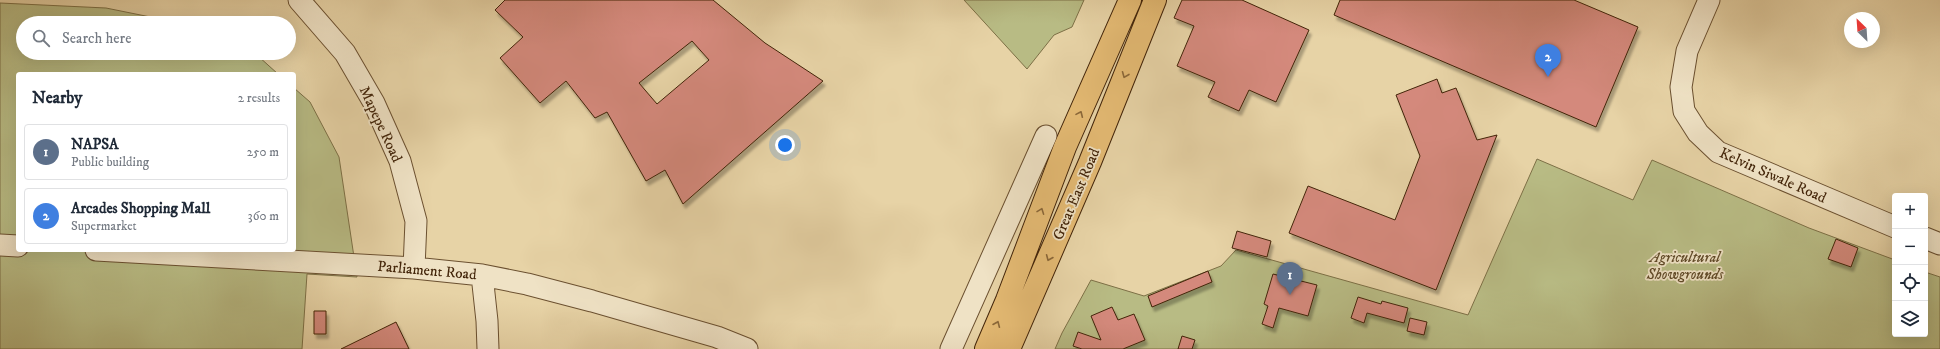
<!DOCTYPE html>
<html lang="en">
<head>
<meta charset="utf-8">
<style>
	:root { --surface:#fff; --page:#f6f6f7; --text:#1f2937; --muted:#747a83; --line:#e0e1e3; --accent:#0f766e }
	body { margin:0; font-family:"IM FELL DW Pica",serif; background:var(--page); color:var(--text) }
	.controls { position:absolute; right:12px; bottom:12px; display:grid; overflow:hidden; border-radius:4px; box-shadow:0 4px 16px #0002 }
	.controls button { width:36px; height:36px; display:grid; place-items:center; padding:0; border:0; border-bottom:1px solid var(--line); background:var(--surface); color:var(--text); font:20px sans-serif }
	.compass { position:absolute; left:1844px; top:12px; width:36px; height:36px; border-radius:50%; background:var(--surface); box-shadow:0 4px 16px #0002; rotate:335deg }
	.you { position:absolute; left:785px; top:145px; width:14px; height:14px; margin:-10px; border:3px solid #fff; border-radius:50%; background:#1a73e8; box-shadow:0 0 0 6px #1a73e833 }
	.badge { display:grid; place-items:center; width:26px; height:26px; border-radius:50%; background:var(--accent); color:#fff; font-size:13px; font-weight:700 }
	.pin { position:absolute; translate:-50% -33px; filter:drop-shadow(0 1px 2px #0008) }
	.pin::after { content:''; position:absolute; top:21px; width:14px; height:12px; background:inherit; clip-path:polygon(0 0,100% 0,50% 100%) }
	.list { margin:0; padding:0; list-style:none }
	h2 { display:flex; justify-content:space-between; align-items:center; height:52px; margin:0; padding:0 16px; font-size:17px }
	h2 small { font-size:13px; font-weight:400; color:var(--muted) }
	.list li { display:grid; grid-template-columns:26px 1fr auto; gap:12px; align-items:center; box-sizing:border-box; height:56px; margin:0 8px 8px; padding:0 8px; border:1px solid var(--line); border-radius:4px }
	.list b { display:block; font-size:15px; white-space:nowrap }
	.list p { margin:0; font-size:13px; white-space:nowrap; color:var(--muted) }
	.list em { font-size:13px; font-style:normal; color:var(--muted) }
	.icon { flex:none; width:22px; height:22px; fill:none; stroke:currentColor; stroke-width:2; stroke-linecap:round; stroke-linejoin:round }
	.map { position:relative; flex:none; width:1940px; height:349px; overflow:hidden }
	.search { position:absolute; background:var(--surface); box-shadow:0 4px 16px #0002; left:16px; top:16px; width:280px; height:44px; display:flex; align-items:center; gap:10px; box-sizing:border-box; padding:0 14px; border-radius:22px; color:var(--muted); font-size:15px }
	.panel { position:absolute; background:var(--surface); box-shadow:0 4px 16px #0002; left:16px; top:72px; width:280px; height:180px; border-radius:4px }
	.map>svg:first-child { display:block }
	.green { fill:#b8bb84; stroke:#7d7046 }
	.building { fill:#d4897b; stroke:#422409; fill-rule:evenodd; filter:url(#shadow) }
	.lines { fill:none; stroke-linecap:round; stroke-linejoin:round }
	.minor-casing { stroke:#6b5030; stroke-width:23 }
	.major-casing { stroke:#422409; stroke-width:24 }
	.minor { stroke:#efe2c5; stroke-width:21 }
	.major { stroke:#e4ba73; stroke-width:22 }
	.oneway { stroke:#8b6839 }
	.labels { text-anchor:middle; stroke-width:3.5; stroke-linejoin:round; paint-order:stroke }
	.street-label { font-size:15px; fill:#422409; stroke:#efe2c5 }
	.park-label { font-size:15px; font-style:italic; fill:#604a28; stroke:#efe2c5 }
</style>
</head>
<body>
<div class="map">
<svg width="1940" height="349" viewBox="0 0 1940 349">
	<defs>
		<filter id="shadow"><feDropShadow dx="2.5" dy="4.5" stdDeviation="1" flood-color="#0004"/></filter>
	</defs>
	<rect width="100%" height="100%" fill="#e7d3a6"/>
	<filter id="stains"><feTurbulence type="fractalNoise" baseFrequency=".005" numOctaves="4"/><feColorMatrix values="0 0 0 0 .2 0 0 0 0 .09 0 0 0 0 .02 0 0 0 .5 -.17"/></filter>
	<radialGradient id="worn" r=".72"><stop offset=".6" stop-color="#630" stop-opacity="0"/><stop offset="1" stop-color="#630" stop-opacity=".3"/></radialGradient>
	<path class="green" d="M964,0H1084L1072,27L1054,35L1027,69Z
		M0,3L106,8L180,23H23V53H252L258,56L278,74H18V250H294V88L310,102L339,157L357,277L307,274L302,349H0Z
		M1537,159L1633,200L1652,160L1809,228L1895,260V334H1925V272L1940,277V349H1055L1062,333L1091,280L1144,296L1221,266L1236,250L1468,315Z"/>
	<path class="building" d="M505,0H713L765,43L823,81L683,204L665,170L646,181L607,112L595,118L566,81L540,103L500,58L523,37L495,10ZM692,41L709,60L657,104L639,83Z
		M1182,0H1242L1309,30L1276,102L1249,90L1239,111L1208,97L1215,82L1177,66L1194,26L1174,18Z
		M1340,0H1574L1638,27L1596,127L1334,15Z
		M1437,79L1442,93L1456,88L1477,140L1497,135L1436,290L1289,233L1308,186L1395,220L1420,156L1396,95Z
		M1237,231L1271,241L1267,257L1232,248Z
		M1836,239L1858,248L1851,267L1828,259Z
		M1208,271L1212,282L1152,307L1148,296Z
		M1273,274L1317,285L1308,316L1279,308L1273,328L1262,324L1268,306L1264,304Z
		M1358,297L1381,304L1382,301L1408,308L1404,323L1367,313L1364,323L1351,318Z
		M1112,307L1118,320L1134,314L1145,340L1123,349H1082L1073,346L1078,332L1101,340L1091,316Z
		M314,311H326V334H314Z
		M1410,318L1427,322L1424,335L1407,331Z
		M396,322L409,349H341Z
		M1182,336L1195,340L1192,349H1178Z"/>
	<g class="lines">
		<defs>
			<path id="minor" d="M299,0L345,53L374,103L400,161L416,221L414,268
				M1709,0L1687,51L1681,87L1684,111L1698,133L1718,152L1895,227
				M1925,238L1940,244
				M0,245L18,246
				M96,250L414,268L482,275L527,284L592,301L717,337L747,349
				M482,275L487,321L488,349
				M951,349L1046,136"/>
			<path id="major" d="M986,349L1007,300L1065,147L1130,0
				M1009,349L1090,162L1155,0"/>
		</defs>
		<use href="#minor" class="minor-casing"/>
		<use href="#major" class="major-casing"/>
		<use href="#minor" class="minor"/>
		<use href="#major" class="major"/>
	</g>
	<defs><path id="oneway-chevron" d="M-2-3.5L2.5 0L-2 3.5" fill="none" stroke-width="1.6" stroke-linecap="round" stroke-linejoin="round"/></defs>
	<g class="oneway">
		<use href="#oneway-chevron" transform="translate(1125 75) rotate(112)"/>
		<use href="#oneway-chevron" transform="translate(1080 114) rotate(-66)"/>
		<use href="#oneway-chevron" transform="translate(1041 211) rotate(-69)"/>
		<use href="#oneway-chevron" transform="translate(1049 258) rotate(113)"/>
		<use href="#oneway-chevron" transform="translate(997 324) rotate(-67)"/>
	</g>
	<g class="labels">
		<g class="street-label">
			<text transform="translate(381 124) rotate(65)" y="5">Mapepe Road</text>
			<text transform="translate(1773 175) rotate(24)" y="5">Kelvin Siwale Road</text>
			<text transform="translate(1076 194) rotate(-67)" y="5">Great East Road</text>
			<text transform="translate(427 270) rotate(5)" y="5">Parliament Road</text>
		</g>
		<g class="park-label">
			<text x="1685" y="262">Agricultural<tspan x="1685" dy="17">Showgrounds</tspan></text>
		</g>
	</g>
	<rect width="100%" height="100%" filter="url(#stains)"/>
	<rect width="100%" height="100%" fill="url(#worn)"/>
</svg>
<div class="controls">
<button>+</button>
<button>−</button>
<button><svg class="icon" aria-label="locate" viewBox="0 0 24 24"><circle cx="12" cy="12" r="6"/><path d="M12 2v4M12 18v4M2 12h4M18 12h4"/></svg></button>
<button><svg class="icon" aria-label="layers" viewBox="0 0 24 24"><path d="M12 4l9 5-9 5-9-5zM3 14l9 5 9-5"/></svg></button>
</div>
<svg class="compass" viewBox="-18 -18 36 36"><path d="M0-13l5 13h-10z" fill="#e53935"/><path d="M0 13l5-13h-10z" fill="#747a83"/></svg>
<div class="you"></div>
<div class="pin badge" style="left:1290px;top:295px;background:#5c6f8a">1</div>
<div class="pin badge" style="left:1548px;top:77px;background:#3f7fe0">2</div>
<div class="search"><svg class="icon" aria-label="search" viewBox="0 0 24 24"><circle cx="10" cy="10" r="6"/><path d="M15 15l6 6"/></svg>Search here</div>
<section class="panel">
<h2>Nearby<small>2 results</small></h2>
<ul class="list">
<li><span class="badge" style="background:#5c6f8a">1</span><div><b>NAPSA</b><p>Public building</p></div><em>250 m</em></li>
<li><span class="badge" style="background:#3f7fe0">2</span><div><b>Arcades Shopping Mall</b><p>Supermarket</p></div><em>360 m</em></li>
</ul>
</section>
</div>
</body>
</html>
